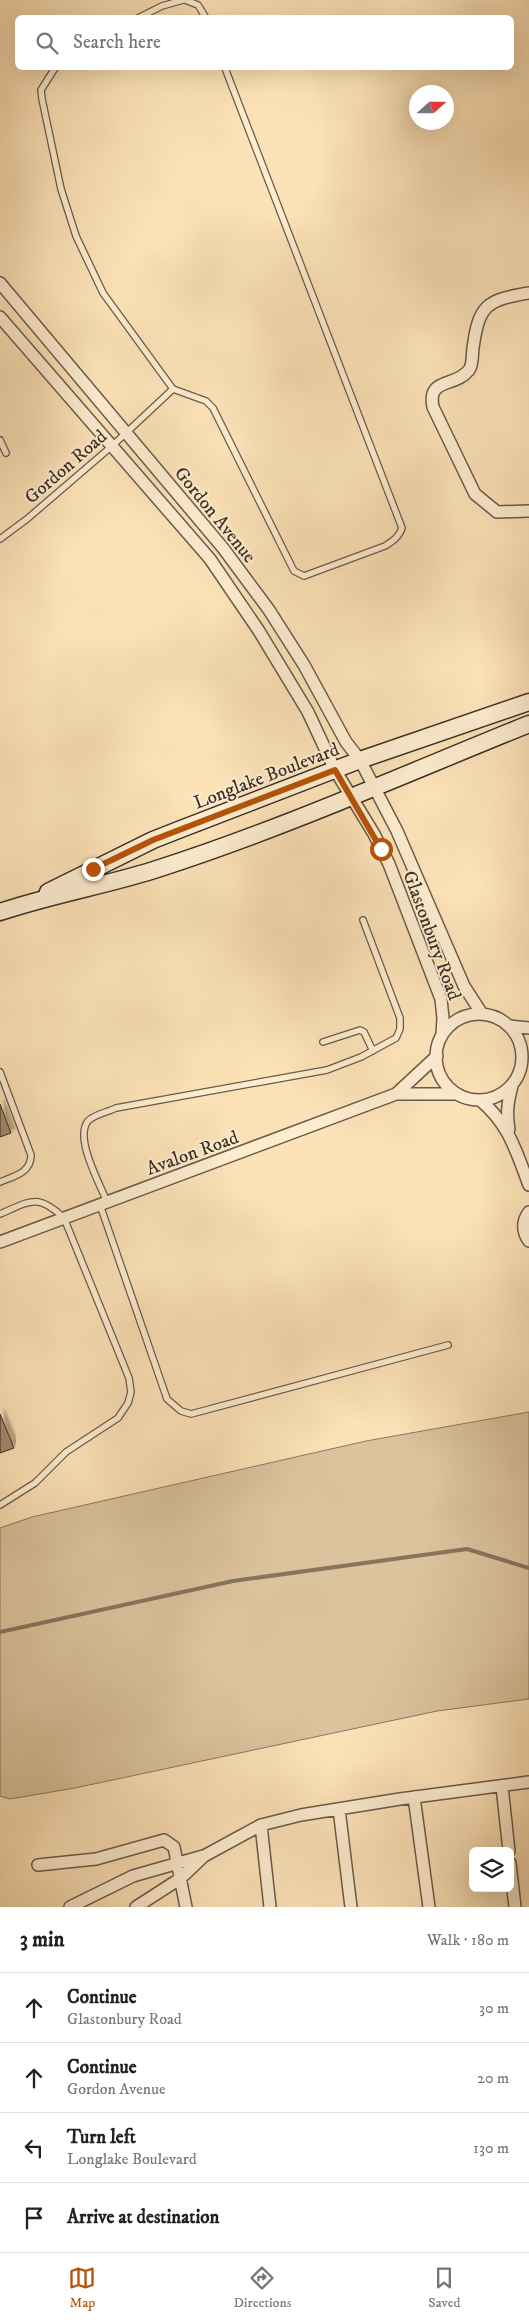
<!DOCTYPE html>
<html lang="en">
<head>
<meta charset="utf-8">
<style>
	:root { --surface:#fff; --page:#f2f2f2; --text:#222; --muted:#767676; --line:#e0e0e0; --accent:#b45309 }
	body { margin:0; font-family:"IM FELL DW Pica",serif; background:var(--page); color:var(--text) }
	.controls { position:absolute; right:15px; bottom:15px; display:grid; overflow:hidden; border-radius:8px; box-shadow:0 5px 20px #0002 }
	.controls button { width:45px; height:45px; display:grid; place-items:center; padding:0; border:0; border-bottom:1px solid var(--line); background:var(--surface); color:var(--text); font:25px sans-serif }
	.compass { position:absolute; left:409px; top:85px; width:45px; height:45px; border-radius:50%; background:var(--surface); box-shadow:0 5px 20px #0002; rotate:69deg }
	.stop { position:absolute; width:15px; height:15px; margin:-11px; border:4px solid #b45309; border-radius:50%; background:#fff }
	.stop.end { background:#b45309; border-color:#fff; box-shadow:0 1px 5px #0008 }
	.list { margin:0; padding:0; list-style:none }
	h2 { display:flex; justify-content:space-between; align-items:center; height:65px; margin:0; padding:0 20px; font-size:21px }
	h2 small { font-size:16px; font-weight:400; color:var(--muted) }
	.list li { display:grid; grid-template-columns:32px 1fr auto; gap:15px; align-items:center; box-sizing:border-box; height:70px; padding:0 20px; border-top:1px solid var(--line) }
	.list b { display:block; font-size:19px; white-space:nowrap }
	.list p { margin:0; font-size:16px; white-space:nowrap; color:var(--muted) }
	.list em { font-size:16px; font-style:normal; color:var(--muted) }
	.icon { flex:none; width:28px; height:28px; fill:none; stroke:currentColor; stroke-width:2; stroke-linecap:round; stroke-linejoin:round }
	.map { position:relative; flex:none; width:529px; height:1907px; overflow:hidden }
	.search { position:absolute; background:var(--surface); box-shadow:0 5px 20px #0002; left:15px; right:15px; top:15px; height:55px; display:flex; align-items:center; gap:12px; box-sizing:border-box; padding:0 18px; border-radius:8px; color:var(--muted); font-size:19px }
	.sheet { height:345px; background:var(--surface) }
	nav { display:flex; justify-content:space-around; align-items:center; box-sizing:border-box; height:70px; border-top:1px solid var(--line); background:var(--surface); font-size:14px; color:var(--muted) }
	nav a { display:grid; justify-items:center; gap:2px }
	nav .on { color:var(--accent) }
	.map>svg:first-child { display:block }
	.green { fill:#dbc39e; stroke:#8a7861 }
	.lines { fill:none; stroke-linecap:round; stroke-linejoin:round }
	.stream { stroke:#87755e; stroke-width:4 }
	.building { fill:#9f8c70; stroke:#3a2e24; filter:url(#shadow) }
	.service-casing { stroke:#6a5b49; stroke-width:8 }
	.minor-casing { stroke:#6a5b49; stroke-width:14 }
	.secondary-casing { stroke:#3a2e24; stroke-width:19 }
	.service { stroke:#fdecd0; stroke-width:5.5 }
	.minor { stroke:#fdecd0; stroke-width:11 }
	.secondary { stroke:#fdecd0; stroke-width:16 }
	.route { stroke:#b45309; stroke-width:6 }
	.labels { text-anchor:middle; stroke-width:4; stroke-linejoin:round; paint-order:stroke }
	.street-label { font-size:19px; fill:#3a2e24; stroke:#fdecd0 }
</style>
</head>
<body>
<div class="map">
<svg width="529" height="1907" viewBox="0 0 529 1907">
	<defs>
		<filter id="shadow"><feDropShadow dx="4.5" dy="-4.5" stdDeviation="1" flood-color="#0004"/></filter>
	</defs>
	<rect width="100%" height="100%" fill="#fce2b7"/>
	<filter id="stains"><feTurbulence type="fractalNoise" baseFrequency=".004" numOctaves="4"/><feColorMatrix values="0 0 0 0 .2 0 0 0 0 .09 0 0 0 0 .02 0 0 0 .5 -.17"/></filter>
	<radialGradient id="worn" r=".72"><stop offset=".6" stop-color="#630" stop-opacity="0"/><stop offset="1" stop-color="#630" stop-opacity=".3"/></radialGradient>
	<path class="green" d="M529,1412V1699L437,1711L75,1788L10,1799L0,1796V1528L32,1517L366,1441Z"/>
	<g class="lines">
		<path class="stream" d="M0,1632L233,1581L467,1549L529,1568"/>
	</g>
	<path class="building" d="M0,1104L11,1133L0,1137Z
		M0,1414L14,1448L0,1453Z"/>
	<g class="lines">
		<defs>
			<path id="service" d="M185,0L198,5L206,18
				M138,18L162,6L183,0
				M55,68L41,90L42,99L61,189L76,236L103,293L173,389L206,401L213,408L294,571L304,576L385,546C393,541 399,537 402,528L225,68
				M0,440L6,453
				M0,539L27,519L112,446L173,389
				M323,1042L360,1030L364,1032L373,1051
				M0,1072L31,1155C31,1173 14,1176 0,1182
				M107,1202C100,1184 74,1138 88,1121C93,1115 108,1112 116,1108L327,1070L361,1057L396,1038L400,1029V1018L363,920
				M100,1205L167,1399L181,1411L191,1414L448,1345
				M0,1214C31,1201 37,1193 64,1218L129,1378L131,1392L128,1403L118,1418L66,1452L35,1483L0,1505"/>
			<path id="minor" d="M0,283L223,548L269,610L304,665L346,742L360,760L397,831L464,986L482,1014
				M529,293C486,300 479,305 473,348C472,355 473,365 469,370C455,388 427,377 433,407L475,494L497,512L529,511
				M0,317L210,559L259,631L308,712L335,770L374,834L389,864L441,999L443,1018L442,1035
				M436 1057a43 43 0 1 1 86 0a43 43 0 1 1-86 0Z
				M509,1026L529,1028
				M396,1094L437,1056
				M480,1100C509,1124 516,1151 529,1185
				M509,1129C506,1113 508,1101 512,1086
				M529,1212C522,1221 522,1232 529,1241
				M0,1242L396,1094H457
				M502,1786L509,1851
				M414,1797L429,1907
				M339,1809L351,1907
				M261,1825L270,1907
				M510,1863L515,1907
				M38,1865L96,1859L164,1840L174,1847L186,1907
				M70,1907L133,1876L203,1856
				M136,1907L181,1878L204,1856L261,1825L301,1815L400,1799L529,1782"/>
			<path id="secondary" d="M48,892L153,840L181,829L360,760L529,702
				M0,912C50,895 103,886 154,870C282,829 405,774 529,724"/>
		</defs>
		<use href="#service" class="service-casing"/>
		<use href="#minor" class="minor-casing"/>
		<use href="#secondary" class="secondary-casing"/>
		<use href="#service" class="service"/>
		<use href="#minor" class="minor"/>
		<use href="#secondary" class="secondary"/>
	</g>
	<g class="lines">
		<path class="route" d="M93,869L153,840L335,770L381,849"/>
	</g>
	<g class="labels">
		<g class="street-label">
			<text transform="translate(65 466) rotate(-41)" y="7">Gordon Road</text>
			<text transform="translate(216 514) rotate(51)" y="7">Gordon Avenue</text>
			<text transform="translate(266 775) rotate(-21)" y="7">Longlake Boulevard</text>
			<text transform="translate(433 935) rotate(70)" y="7">Glastonbury Road</text>
			<text transform="translate(192 1152) rotate(-20)" y="7">Avalon Road</text>
		</g>
	</g>
	<rect width="100%" height="100%" filter="url(#stains)"/>
	<rect width="100%" height="100%" fill="url(#worn)"/>
</svg>
<div class="controls">
<button><svg class="icon" aria-label="layers" viewBox="0 0 24 24"><path d="M12 4l9 5-9 5-9-5zM3 14l9 5 9-5"/></svg></button>
</div>
<svg class="compass" viewBox="-18 -18 36 36"><path d="M0-13l5 13h-10z" fill="#e53935"/><path d="M0 13l5-13h-10z" fill="#767676"/></svg>
<div class="stop" style="left:381px;top:849px"></div>
<div class="stop end" style="left:93px;top:869px"></div>
<div class="search"><svg class="icon" aria-label="search" viewBox="0 0 24 24"><circle cx="10" cy="10" r="6"/><path d="M15 15l6 6"/></svg>Search here</div>
</div>
<section class="sheet">
<h2>3 min<small>Walk · 180 m</small></h2>
<ul class="list">
<li><svg class="icon" aria-label="ahead" viewBox="0 0 24 24"><path d="M12 20V5M6 11l6-6 6 6"/></svg><div><b>Continue</b><p>Glastonbury Road</p></div><em>30 m</em></li>
<li><svg class="icon" aria-label="ahead" viewBox="0 0 24 24"><path d="M12 20V5M6 11l6-6 6 6"/></svg><div><b>Continue</b><p>Gordon Avenue</p></div><em>20 m</em></li>
<li><svg class="icon" aria-label="left" viewBox="0 0 24 24"><path d="M17 20v-9H6M10 6l-5 5 5 5"/></svg><div><b>Turn left</b><p>Longlake Boulevard</p></div><em>130 m</em></li>
<li><svg class="icon" aria-label="arrive" viewBox="0 0 24 24"><path d="M6 21V4h12l-3 4 3 4H6"/></svg><div><b>Arrive at destination</b></div></li>
</ul>
</section>
<nav>
<a class="on"><svg class="icon" aria-label="map" viewBox="0 0 24 24"><path d="M3 6l6-2 6 2 6-2v14l-6 2-6-2-6 2zM9 4v14M15 6v14"/></svg>Map</a>
<a><svg class="icon" aria-label="directions" viewBox="0 0 24 24"><path d="M12 3l9 9-9 9-9-9zM9 14v-3h6M13 9l2 2-2 2"/></svg>Directions</a>
<a><svg class="icon" aria-label="saved" viewBox="0 0 24 24"><path d="M7 4h10v16l-5-4-5 4z"/></svg>Saved</a>
</nav>
</body>
</html>
